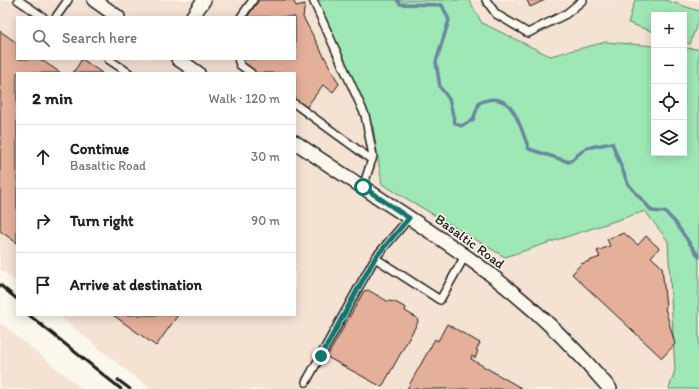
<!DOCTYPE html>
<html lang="en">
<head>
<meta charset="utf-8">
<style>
	:root { --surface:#fff; --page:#f2f2f2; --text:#202124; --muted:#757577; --line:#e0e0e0 }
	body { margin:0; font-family:Itim,sans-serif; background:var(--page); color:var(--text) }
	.controls { position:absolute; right:12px; top:12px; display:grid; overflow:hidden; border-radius:0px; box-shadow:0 2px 10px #0003 }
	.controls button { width:36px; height:36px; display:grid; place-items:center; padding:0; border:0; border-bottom:1px solid var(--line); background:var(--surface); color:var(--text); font:20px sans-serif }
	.stop { position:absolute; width:12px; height:12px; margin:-9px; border:3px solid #0f766e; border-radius:50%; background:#fff }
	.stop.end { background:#0f766e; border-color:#fff; box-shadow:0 1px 4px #0008 }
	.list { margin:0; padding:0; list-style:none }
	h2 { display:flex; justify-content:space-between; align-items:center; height:52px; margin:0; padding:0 16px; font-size:17px }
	h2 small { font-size:13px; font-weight:400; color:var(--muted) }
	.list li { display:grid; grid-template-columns:26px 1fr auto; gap:12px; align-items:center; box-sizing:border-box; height:64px; padding:0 16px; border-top:1px solid var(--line) }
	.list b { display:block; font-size:15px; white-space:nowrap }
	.list p { margin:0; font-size:13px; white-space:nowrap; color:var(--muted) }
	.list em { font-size:13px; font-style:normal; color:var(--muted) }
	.icon { flex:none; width:22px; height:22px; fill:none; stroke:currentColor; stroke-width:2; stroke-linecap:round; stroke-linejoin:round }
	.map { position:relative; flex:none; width:699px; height:389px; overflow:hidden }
	.search { position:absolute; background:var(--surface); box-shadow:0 2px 10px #0003; left:16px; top:16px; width:280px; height:44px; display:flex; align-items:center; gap:10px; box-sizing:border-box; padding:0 14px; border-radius:0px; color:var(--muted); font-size:15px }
	.panel { position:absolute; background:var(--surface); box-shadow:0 2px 10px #0003; left:16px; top:72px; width:280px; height:244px; border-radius:0px }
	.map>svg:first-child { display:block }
	.built { fill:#f4e2d3; fill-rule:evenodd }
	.green { fill:#9ee8b6; stroke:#5d8269 }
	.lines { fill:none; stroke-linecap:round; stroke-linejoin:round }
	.stream { stroke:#6987a1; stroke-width:3.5 }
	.building { fill:#e5b099; stroke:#1c1c1c }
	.service-casing { stroke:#1c1c1c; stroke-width:10 }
	.minor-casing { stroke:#1c1c1c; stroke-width:16 }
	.service { stroke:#fbf7ec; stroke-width:7 }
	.minor { stroke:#fbf7ec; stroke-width:13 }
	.rail { stroke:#1c1c1c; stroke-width:3 }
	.route { stroke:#0f766e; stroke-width:5 }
	.labels { text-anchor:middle; stroke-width:3; stroke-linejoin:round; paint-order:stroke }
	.street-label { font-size:14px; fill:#1c1c1c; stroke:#fbf7ec }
</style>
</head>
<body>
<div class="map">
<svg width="699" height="389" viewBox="0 0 699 389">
	<rect width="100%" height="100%" fill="#fbf7ec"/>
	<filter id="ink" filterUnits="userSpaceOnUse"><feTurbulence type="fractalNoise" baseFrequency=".025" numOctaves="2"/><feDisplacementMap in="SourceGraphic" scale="8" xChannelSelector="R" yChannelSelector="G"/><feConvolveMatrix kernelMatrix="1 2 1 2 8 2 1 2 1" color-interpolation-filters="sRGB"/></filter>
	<g filter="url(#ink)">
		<path class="built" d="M0,0H310L373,127L382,184L505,257L645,211L668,241L675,371L669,389H150L58,315H295V73H17V282L0,269ZM17,17H295V59H17Z
			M469,0H699V49L684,48V15H654V46L606,42L550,56L482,23Z
			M0,323L82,389H0Z"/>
		<path class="green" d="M310,0H469L482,23L550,56L606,42L654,46V153H684V48L699,49V389H669L675,370L668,241L645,211L505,257L382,184L373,127Z
			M635,0H665L699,11V17L690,44L684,42V15H654V32L628,23Z"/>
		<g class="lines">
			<path class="stream" d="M397,0L400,4L442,5L449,20L436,62L440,87L449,99L455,123L461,126L473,120L479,103C513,87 519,125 529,149L569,162L586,148L612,143L628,184L652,211L665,212L675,222L699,257"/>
		</g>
		<path class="building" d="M259,0H293L296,6L305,4L303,17L339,84L333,92L323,85L305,109L295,101V73H256L242,63L245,59H295V17H247Z
			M527,0H545L530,7Z
			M0,31L17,43V59H40L61,73H17V243L0,231Z
			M82,59L102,73H73Z
			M624,233L638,245L646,236L659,248L651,257L662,267L666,307L665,308L675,344L662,358L572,274L581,264L600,257L597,251L610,246L607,239Z
			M368,290L387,301L395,302L406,308L405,311L417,318L418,322L382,387L327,357L364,291Z
			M113,315H178L156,346Z
			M447,324L480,343L476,350L478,351L475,358L472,356L471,359L521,388V389H407L435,339L438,341Z"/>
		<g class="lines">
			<defs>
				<path id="service" d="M18,0L43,17
					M313,0L365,115L373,156L363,187
					M486,0L496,14L528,33L566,14L583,0
					M56,17L68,0
					M241,17L253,0
					M108,59L129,73
					M238,59L240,65L251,73
					M295,104L372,160
					M375,258L440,300L465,256
					M306,382L375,258L409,218"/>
				<path id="minor" d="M94,0L118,17
					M192,17L204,0
					M178,59L198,73
					M295,142C351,181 411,217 467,257C519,294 569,340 610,389"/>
			</defs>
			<use href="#service" class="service-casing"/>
			<use href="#minor" class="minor-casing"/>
			<use href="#service" class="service"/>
			<use href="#minor" class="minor"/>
			<path class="rail" d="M0,285L17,299
				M29,315L121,389
				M118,380L130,389"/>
		</g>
	</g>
	<g class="lines" filter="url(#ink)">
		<path class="route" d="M321,356L375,258L409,218L363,187"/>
	</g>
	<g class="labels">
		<g class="street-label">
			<text transform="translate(470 241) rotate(36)" y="5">Basaltic Road</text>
		</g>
	</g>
</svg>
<div class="controls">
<button>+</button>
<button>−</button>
<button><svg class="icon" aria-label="locate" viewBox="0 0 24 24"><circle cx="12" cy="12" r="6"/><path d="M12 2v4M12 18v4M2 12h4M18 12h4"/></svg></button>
<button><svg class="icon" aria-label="layers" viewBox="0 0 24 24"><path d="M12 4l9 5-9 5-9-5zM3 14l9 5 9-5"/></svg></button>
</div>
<div class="stop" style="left:363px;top:187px"></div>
<div class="stop end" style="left:321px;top:356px"></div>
<div class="search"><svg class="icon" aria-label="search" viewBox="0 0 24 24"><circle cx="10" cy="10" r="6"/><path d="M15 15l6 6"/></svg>Search here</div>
<section class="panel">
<h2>2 min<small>Walk · 120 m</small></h2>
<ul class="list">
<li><svg class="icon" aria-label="ahead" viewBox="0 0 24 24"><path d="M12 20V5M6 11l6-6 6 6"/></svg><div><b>Continue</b><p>Basaltic Road</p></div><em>30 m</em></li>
<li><svg class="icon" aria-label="right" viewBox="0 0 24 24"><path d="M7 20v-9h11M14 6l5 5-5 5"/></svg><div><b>Turn right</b></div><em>90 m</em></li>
<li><svg class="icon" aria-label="arrive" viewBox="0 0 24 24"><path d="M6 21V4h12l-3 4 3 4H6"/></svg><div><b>Arrive at destination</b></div></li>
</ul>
</section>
</div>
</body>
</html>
